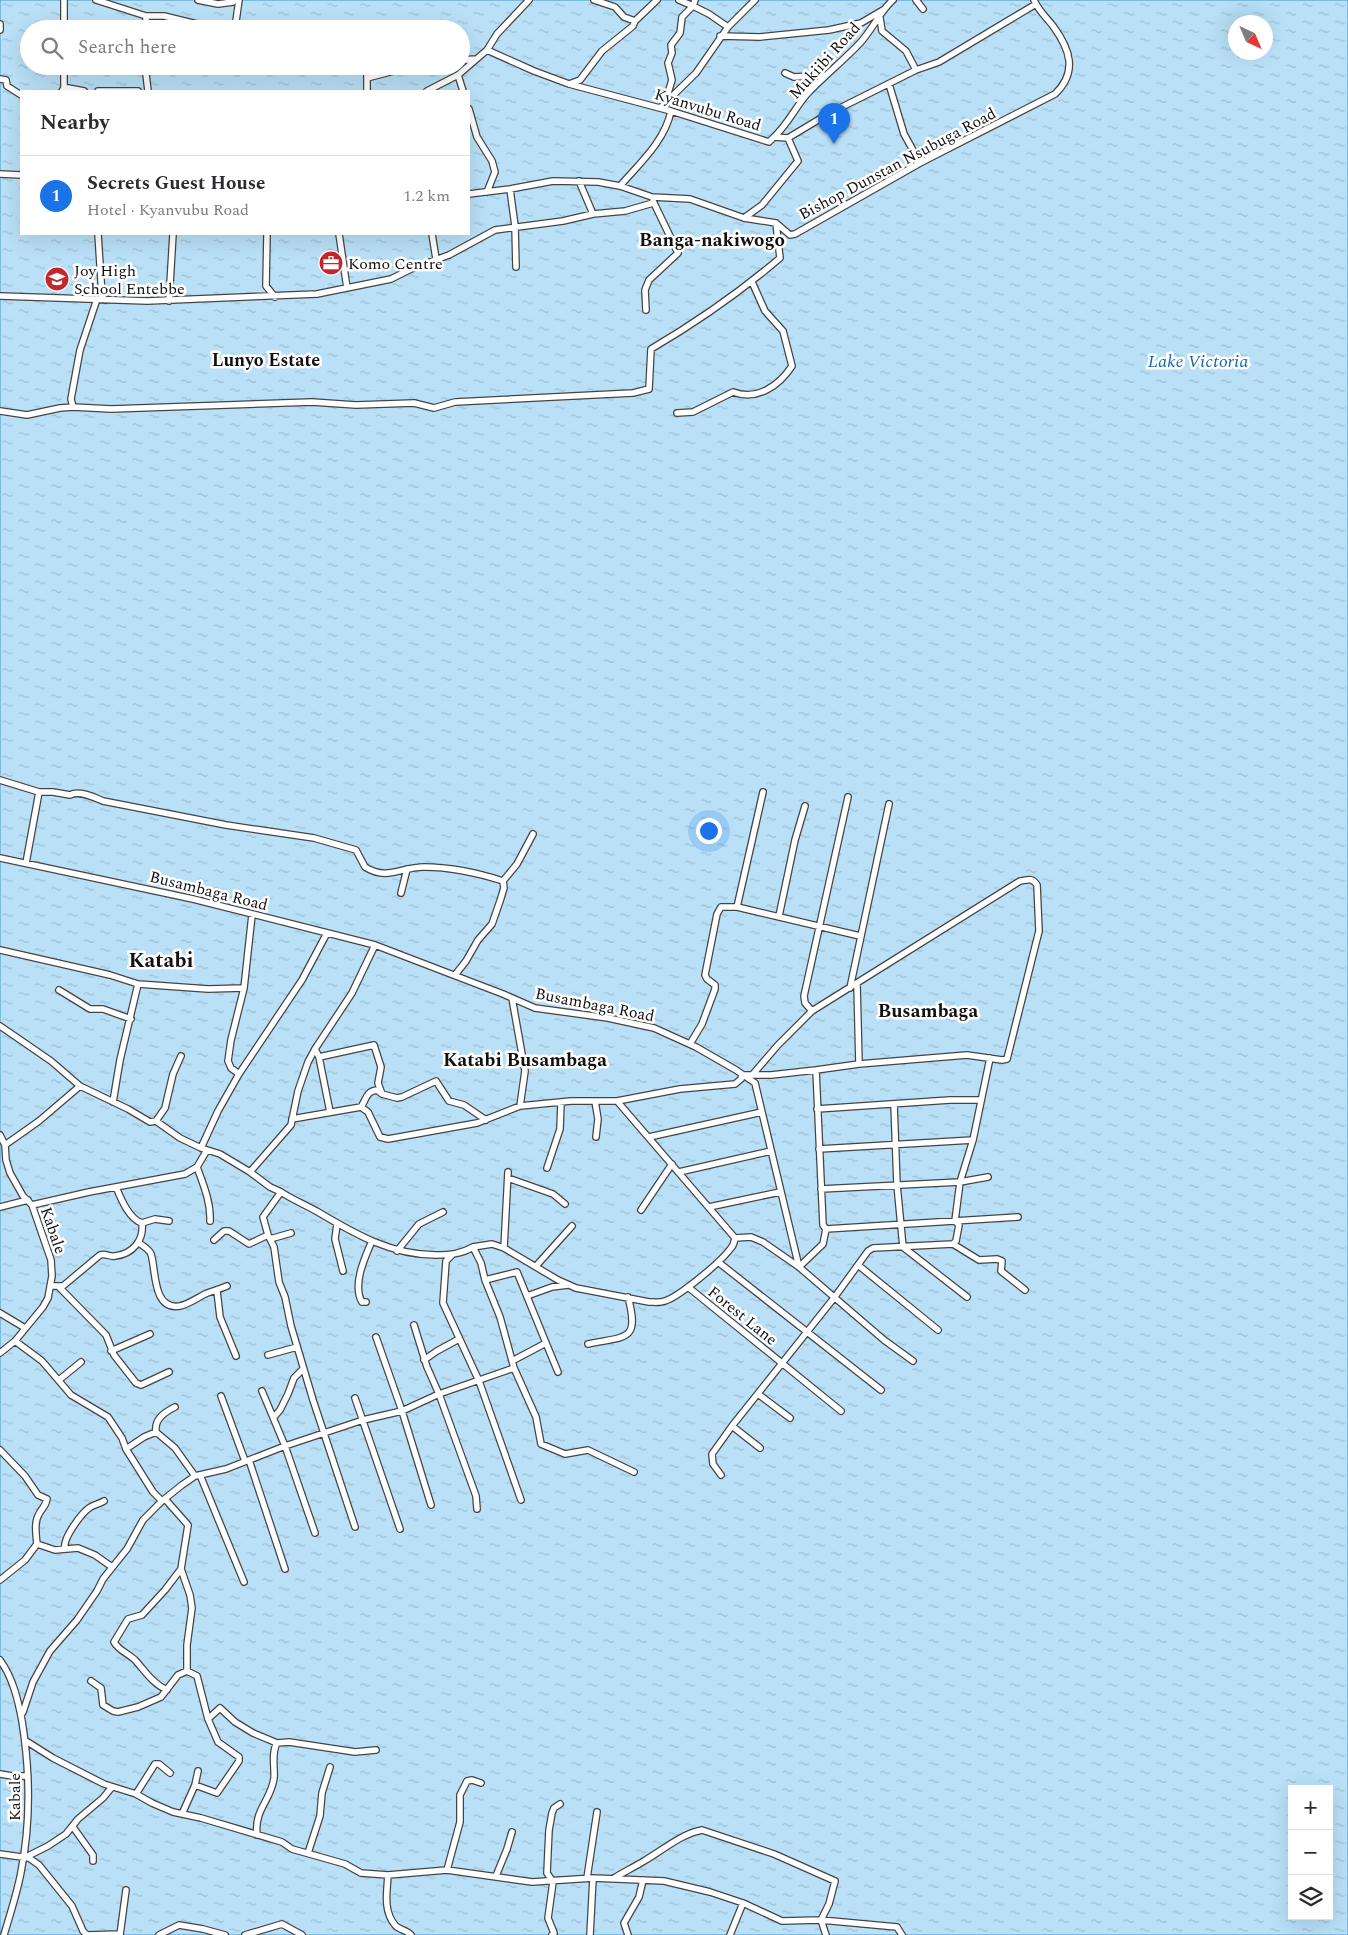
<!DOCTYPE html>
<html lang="en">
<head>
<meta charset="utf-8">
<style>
	:root { --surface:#fff; --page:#f7f7f7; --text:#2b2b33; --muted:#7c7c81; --line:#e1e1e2; --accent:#1a73e8 }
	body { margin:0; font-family:Spectral,serif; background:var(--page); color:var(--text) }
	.controls { position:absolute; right:15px; bottom:15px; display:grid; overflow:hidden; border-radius:0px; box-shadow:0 5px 20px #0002 }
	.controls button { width:45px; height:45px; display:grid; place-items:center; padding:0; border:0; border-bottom:1px solid var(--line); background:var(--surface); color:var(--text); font:25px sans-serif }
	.compass { position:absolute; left:1228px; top:15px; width:45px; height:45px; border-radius:50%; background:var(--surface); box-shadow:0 5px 20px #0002; rotate:136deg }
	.you { position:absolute; left:708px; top:830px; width:18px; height:18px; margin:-12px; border:4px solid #fff; border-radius:50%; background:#1a73e8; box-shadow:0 0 0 8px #1a73e833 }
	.badge { display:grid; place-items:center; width:32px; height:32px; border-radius:50%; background:var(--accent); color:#fff; font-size:16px; font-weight:700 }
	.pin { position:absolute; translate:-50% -41px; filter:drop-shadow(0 1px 2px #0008) }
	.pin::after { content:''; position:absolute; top:26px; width:18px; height:15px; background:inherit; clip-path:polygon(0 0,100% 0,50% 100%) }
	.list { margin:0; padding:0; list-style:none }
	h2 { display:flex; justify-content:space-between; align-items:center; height:65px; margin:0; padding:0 20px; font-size:21px }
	h2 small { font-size:16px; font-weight:400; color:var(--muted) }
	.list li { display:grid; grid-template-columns:32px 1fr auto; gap:15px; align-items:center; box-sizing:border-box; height:80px; padding:0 20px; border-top:1px solid var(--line) }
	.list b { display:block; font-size:19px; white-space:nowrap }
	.list p { margin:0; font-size:16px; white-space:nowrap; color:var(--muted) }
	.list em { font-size:16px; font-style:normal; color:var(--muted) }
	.icon { flex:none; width:28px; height:28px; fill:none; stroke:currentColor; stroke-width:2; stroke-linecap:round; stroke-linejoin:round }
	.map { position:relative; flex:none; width:1348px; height:1935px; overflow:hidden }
	.search { position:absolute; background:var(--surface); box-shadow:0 5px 20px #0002; left:20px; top:20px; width:450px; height:55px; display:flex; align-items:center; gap:12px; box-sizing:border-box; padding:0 18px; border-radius:28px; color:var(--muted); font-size:19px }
	.panel { position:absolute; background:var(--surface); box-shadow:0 5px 20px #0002; left:20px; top:90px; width:450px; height:145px; border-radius:0px }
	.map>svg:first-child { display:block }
	.water { fill:url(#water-ripples); stroke:#3f96cf; fill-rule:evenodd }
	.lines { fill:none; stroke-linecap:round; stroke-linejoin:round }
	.minor-casing { stroke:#444; stroke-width:8 }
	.minor { stroke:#fff; stroke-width:5.5 }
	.labels { text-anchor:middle; stroke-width:5; stroke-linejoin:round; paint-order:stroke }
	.street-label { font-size:16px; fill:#111; stroke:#fff }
	.poi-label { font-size:16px; fill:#111; stroke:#fff; text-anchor:start }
	.neighbourhood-label { font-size:18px; font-weight:bold; fill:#111; stroke:#fff }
	.water-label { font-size:18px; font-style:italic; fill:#1768a6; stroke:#fff }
	.quarter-label { font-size:19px; font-weight:bold; fill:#111; stroke:#fff }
	.district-label { font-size:21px; font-weight:bold; fill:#111; stroke:#fff }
</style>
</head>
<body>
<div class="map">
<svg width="1348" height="1935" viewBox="0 0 1348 1935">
	<defs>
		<pattern id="water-ripples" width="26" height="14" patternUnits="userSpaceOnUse" patternTransform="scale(1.25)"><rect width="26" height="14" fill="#b9e0f7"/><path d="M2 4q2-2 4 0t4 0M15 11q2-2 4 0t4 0" fill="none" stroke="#9ebfd3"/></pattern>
	</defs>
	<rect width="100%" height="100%" fill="#fffdf5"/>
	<path class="water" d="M0,0H1348V1935H0ZM1236,22H1266V52H1236ZM29,29H461V66H29ZM21,91H469V234H21ZM1292,1789H1329V1916H1292Z"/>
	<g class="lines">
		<defs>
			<path id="minor" d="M64,0V29
				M96,0L146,16H164L217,29
				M198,0L218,4L233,2L234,0
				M594,0L615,7L624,17L635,21
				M679,0L693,6L695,0
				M916,0L923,9
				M880,18L882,31L906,51L916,70
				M0,24V30
				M146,29V16
				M232,29L236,21L239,0
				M720,36L760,37L829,30L861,23L883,10
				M487,50L534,71L569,84L671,111L769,142L774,137L788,138L828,114L916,70L939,62L1036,4
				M461,60L476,59
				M145,66L148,91
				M785,73L794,77L826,75
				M458,75L463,91
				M367,78L413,66
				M0,79L6,80L7,86L21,95
				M569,84L580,80L602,51L633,26L635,21L657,0
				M889,84L904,134L920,163
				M64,88H68L84,91
				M62,91L64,88V66
				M98,91H138
				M367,91V66
				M427,91L458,75L487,50L497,34L529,0
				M667,102L668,93L672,80L668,63L672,53L671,45L680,33L682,17L693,6L709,14L728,27
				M660,108L696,73L728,27L755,0
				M469,109L477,137L492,161L495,172L487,192
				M774,137C788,124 795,108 807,94C824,76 843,61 860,43C872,30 881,10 893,0
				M0,174L21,175
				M579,181L593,214
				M620,186C639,164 665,141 671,111
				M510,189L515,226L516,267
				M469,194L510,189L553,181L598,182L620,186L652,197L690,199L744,218L776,223L790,235L795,234L920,163L1055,94C1078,72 1070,49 1053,26C1046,17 1038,10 1034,0
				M744,218L762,205L798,161L788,138
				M98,234L102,296L105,300
				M267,234L266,286L275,297
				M339,234L347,288
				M432,234L436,259
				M0,296L147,301L317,294L391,279L411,269L449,255L495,230L563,221L593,214L625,211L653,203
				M169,301L173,234
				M646,310L645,290L649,280L678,253L653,201
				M73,407L71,399L80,350L97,299
				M0,411L27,415L60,408L73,407L111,409L312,402L356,405L414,403L434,408L455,402L633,393L649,389L651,349C697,322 740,292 780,258L776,223
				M677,413L693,412L733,392C757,401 779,386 792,366L783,331L765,311L752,282
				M0,780L39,792
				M0,858L193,899L375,945L503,994L535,1008L608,1018L654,1028L696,1047L736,1070L755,1083L799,1267L823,1244L826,1229
				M26,863L39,792H53L70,795C79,790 94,797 103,801L226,825L314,838L356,850L365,867C388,881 400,867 424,867C450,867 478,873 503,881L504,888L500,901L492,924L478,940L466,961L455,975
				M503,881L517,864L533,834
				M401,893L407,869
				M737,907L763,792
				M779,916L795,840L805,806
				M0,950L110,975L138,984L208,989L244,988
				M857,984L859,1064
				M850,988L889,804
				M59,990L90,1009H103L131,1019
				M512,998L525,1071L520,1106
				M812,1011L805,1003L804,996L848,797
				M0,1026L51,1061L80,1086L128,1109L150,1122L156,1121L180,1138L201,1148L220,1154L250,1172L270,1187L281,1192C293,1200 306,1205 318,1212C355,1234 391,1255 436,1255C450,1255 461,1254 473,1247L481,1263L485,1280L500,1317L514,1368L439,1394L402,1411L363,1420L285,1446L226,1469L195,1476L182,1485L162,1501L143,1520L127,1549L103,1579L97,1591L77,1620L50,1651L33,1682L23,1712L21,1715
				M690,1044L702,1024L715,989V985L707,979L705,975L717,914L721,907H737L860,936
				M315,1049L319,1057L330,1112
				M319,1057L374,1045L381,1067L378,1083L382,1094L397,1098L402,1097L436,1081L449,1101L464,1105L486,1120
				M239,1074L302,980L327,933
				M753,1074L778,1045L812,1011L1020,881C1027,880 1032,877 1037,885L1039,931L1007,1059L1002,1060L967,1055L859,1064L816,1070
				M742,1075H771L816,1070L823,1225L826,1229L1018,1217
				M595,1101L598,1119L596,1137
				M113,1102L120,1060L138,984
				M894,1104L897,1185L903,1247L967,1297
				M361,1107C366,1100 366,1091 377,1090L382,1094
				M817,1109L950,1100H980
				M292,1119L361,1107L368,1112L380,1137L388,1139L477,1123L520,1106L571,1101H617
				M156,1121L165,1108L173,1074L181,1056
				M0,1135L5,1145L6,1160L10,1173L23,1196L32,1205L51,1260L52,1276L48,1298L43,1307L15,1341L0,1353
				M649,1137L762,1112
				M5,1145L39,1121L80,1086
				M201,1148L218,1111L239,1074L231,1068L228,1061L231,1040L244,988L252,915
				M819,1149L973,1140
				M197,1167C203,1184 211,1202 210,1221
				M547,1168L560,1129L561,1102
				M250,1172L291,1125L298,1091L308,1062L315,1049L352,993L375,945
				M679,1172L771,1151
				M508,1178L553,1194L565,1204
				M821,1189L960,1182L973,1140L990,1058
				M281,1192L263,1217L268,1235L274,1247L279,1282L285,1297L291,1326L313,1400L355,1527
				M32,1205L89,1192L185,1174L197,1167L207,1150
				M0,1207L28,1200
				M709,1207L780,1192
				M641,1210L672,1164
				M142,1223L155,1219L169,1221
				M337,1224L335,1239L343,1271
				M735,1238L751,1237L763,1242L799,1267L884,1340L913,1361
				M270,1239L291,1233
				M214,1240L224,1231H229L249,1244L268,1235
				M139,1243C143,1246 149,1249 151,1254C156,1268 152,1311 180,1306C189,1304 197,1298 205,1294C212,1291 220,1289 227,1286
				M953,1244L979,1260L997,1259L1002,1261L1001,1271L1025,1290
				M473,1247L492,1244L504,1248L558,1280L576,1288L649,1302C654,1302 660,1303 665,1301C680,1296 721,1262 731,1248C734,1245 734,1242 735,1238L617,1101L680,1089L735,1084L741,1079L742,1075
				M504,1248L508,1172
				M397,1251L419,1224L443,1212
				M452,1255L446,1261L443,1303L479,1381L521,1500
				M718,1262L881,1390
				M858,1265L938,1330
				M536,1266L572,1226
				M485,1280L517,1272L546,1343L512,1361
				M50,1286H63L100,1255C106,1253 109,1257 115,1256C133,1254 144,1240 142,1223C129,1219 121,1199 116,1187
				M59,1287L106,1335L114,1355L136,1383L141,1385L169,1372
				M688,1287L841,1411
				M217,1291L220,1317L236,1356
				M527,1296L552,1287L568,1285
				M366,1302H362C352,1285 365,1257 372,1241
				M0,1313L25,1328
				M414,1325L427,1367L439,1394L476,1496L477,1509
				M376,1337L402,1411L431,1505
				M15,1341L42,1361L71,1395L108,1417L122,1438L126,1449L153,1492L162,1501
				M546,1343L558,1372
				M588,1344C626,1336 640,1342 628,1297
				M111,1351L150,1334
				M268,1355L297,1347
				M424,1360L437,1351L459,1339
				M514,1368L536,1417L541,1444L565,1454L588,1450L634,1472
				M59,1380L81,1362
				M262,1391L285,1446L315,1533
				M758,1394L790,1418
				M221,1396L245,1461
				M355,1398L400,1529
				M274,1417L280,1410L288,1394L294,1378L303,1369
				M732,1426L760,1448
				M156,1432L175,1448L195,1476
				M126,1449L144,1437L156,1432C154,1419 165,1412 175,1407
				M0,1450L25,1476L38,1495L47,1499C46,1506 42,1508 39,1514C34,1522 36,1534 37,1544L55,1550L78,1548L95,1555L112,1567
				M249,1460L285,1569
				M200,1475L244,1582
				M721,1475L713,1464L712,1454L732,1426L834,1298L868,1251L873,1248L953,1244L956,1241L959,1225L955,1221L960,1182L988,1177
				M165,1499L188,1525L181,1569L165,1590L142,1615L128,1619L114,1642C119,1651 128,1653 135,1660C145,1671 153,1684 167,1690
				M65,1549C62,1539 81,1514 89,1508C93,1505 99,1504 104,1501
				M0,1580L25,1560L37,1544
				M0,1660C13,1678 18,1700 22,1721C30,1771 31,1822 21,1872C17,1894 10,1914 4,1935
				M91,1681L101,1688L103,1705L113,1711L118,1712L138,1707L161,1697L178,1675L187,1671V1645L192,1608L190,1595L181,1569
				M208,1719L220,1708L235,1722L253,1733L277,1743
				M26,1741L53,1758L104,1784L136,1794L152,1803L173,1812L201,1818L282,1842L292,1849L345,1864L361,1873L388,1875L447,1870L532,1882L593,1878L664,1881L710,1892L743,1903L782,1921L821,1920L897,1927L902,1935
				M0,1774L12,1776H28
				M195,1785L198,1771
				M136,1794L155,1764H159L170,1773
				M182,1814L195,1785L217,1793L239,1761V1757L218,1742L208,1719L197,1676L187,1671
				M73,1827L93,1855V1861
				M257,1835C254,1809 271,1801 274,1778C275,1768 271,1753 277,1743L289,1742L355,1752L376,1750
				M308,1853L320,1816L322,1793L330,1767
				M0,1854L29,1858L39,1865L72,1906L83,1931L87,1935L120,1934
				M24,1858L48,1846L66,1834L78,1819L103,1798L112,1787
				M447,1870L460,1822V1795L467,1781L472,1780L481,1783
				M388,1875C387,1892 383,1911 395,1925C399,1930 407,1930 411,1935
				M496,1876L507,1849L512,1832
				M587,1878L597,1812
				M614,1878C624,1872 634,1867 644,1861C663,1850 681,1834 702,1830L774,1854L835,1881L829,1904L821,1920L826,1935
				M120,1935L126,1890
				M159,1935L179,1925L203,1929L225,1935
				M245,1935L282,1924L302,1935
				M552,1935L554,1933L548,1918L553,1882L547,1873L549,1830L552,1813L554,1808L560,1804
				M590,1935L593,1878
				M628,1935L624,1923L639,1897L643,1880
				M730,1935L743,1903"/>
		</defs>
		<use href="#minor" class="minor-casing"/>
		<use href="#minor" class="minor"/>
	</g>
	<defs>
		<symbol id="office-disc" viewBox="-11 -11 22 22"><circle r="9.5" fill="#c4262e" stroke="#fff"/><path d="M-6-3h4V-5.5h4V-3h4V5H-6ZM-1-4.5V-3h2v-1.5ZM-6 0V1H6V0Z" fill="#fff"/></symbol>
		<symbol id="school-disc" viewBox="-11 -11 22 22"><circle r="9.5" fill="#c4262e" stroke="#fff"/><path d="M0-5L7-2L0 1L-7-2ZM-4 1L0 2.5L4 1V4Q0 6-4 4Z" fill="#fff"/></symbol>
	</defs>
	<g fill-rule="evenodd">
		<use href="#office-disc" x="317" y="249" width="28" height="28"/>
		<use href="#school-disc" x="43" y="265" width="28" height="28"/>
	</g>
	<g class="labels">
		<g class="street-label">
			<text transform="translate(824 60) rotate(-48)" y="6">Mukiibi Road</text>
			<text transform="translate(708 109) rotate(17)" y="6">Kyanvubu Road</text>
			<text transform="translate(897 163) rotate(-28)" y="6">Bishop Dunstan Nsubuga Road</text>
			<text transform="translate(209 890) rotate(14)" y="6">Busambaga Road</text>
			<text transform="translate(595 1004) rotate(11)" y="6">Busambaga Road</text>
			<text transform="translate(54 1230) rotate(71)" y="6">Kabale</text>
			<text transform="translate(743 1315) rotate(39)" y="6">Forest Lane</text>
			<text transform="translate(14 1797) rotate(-90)" y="6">Kabale</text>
		</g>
		<g class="poi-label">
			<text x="348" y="269">Komo Centre</text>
			<text x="74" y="276">Joy High<tspan x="74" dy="18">School Entebbe</tspan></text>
		</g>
		<g class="neighbourhood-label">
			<text x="266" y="366">Lunyo Estate</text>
		</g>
		<g class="water-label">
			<text x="1198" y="367">Lake Victoria</text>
		</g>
		<g class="quarter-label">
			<text x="712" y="246">Banga-nakiwogo</text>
			<text x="928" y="1017">Busambaga</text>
			<text x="525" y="1066">Katabi Busambaga</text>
		</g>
		<g class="district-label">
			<text x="161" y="967">Katabi</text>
		</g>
	</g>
</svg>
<div class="controls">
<button>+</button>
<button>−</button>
<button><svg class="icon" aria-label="layers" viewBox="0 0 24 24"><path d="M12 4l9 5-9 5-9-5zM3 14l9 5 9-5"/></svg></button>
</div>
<svg class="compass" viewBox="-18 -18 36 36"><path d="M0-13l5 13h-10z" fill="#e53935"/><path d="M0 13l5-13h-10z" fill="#7c7c81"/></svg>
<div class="you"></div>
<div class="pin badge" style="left:834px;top:144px">1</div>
<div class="search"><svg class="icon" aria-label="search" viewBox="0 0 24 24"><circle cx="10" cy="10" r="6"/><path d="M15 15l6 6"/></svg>Search here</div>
<section class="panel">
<h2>Nearby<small></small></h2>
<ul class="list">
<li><span class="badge">1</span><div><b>Secrets Guest House</b><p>Hotel · Kyanvubu Road</p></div><em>1.2 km</em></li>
</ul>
</section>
</div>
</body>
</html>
